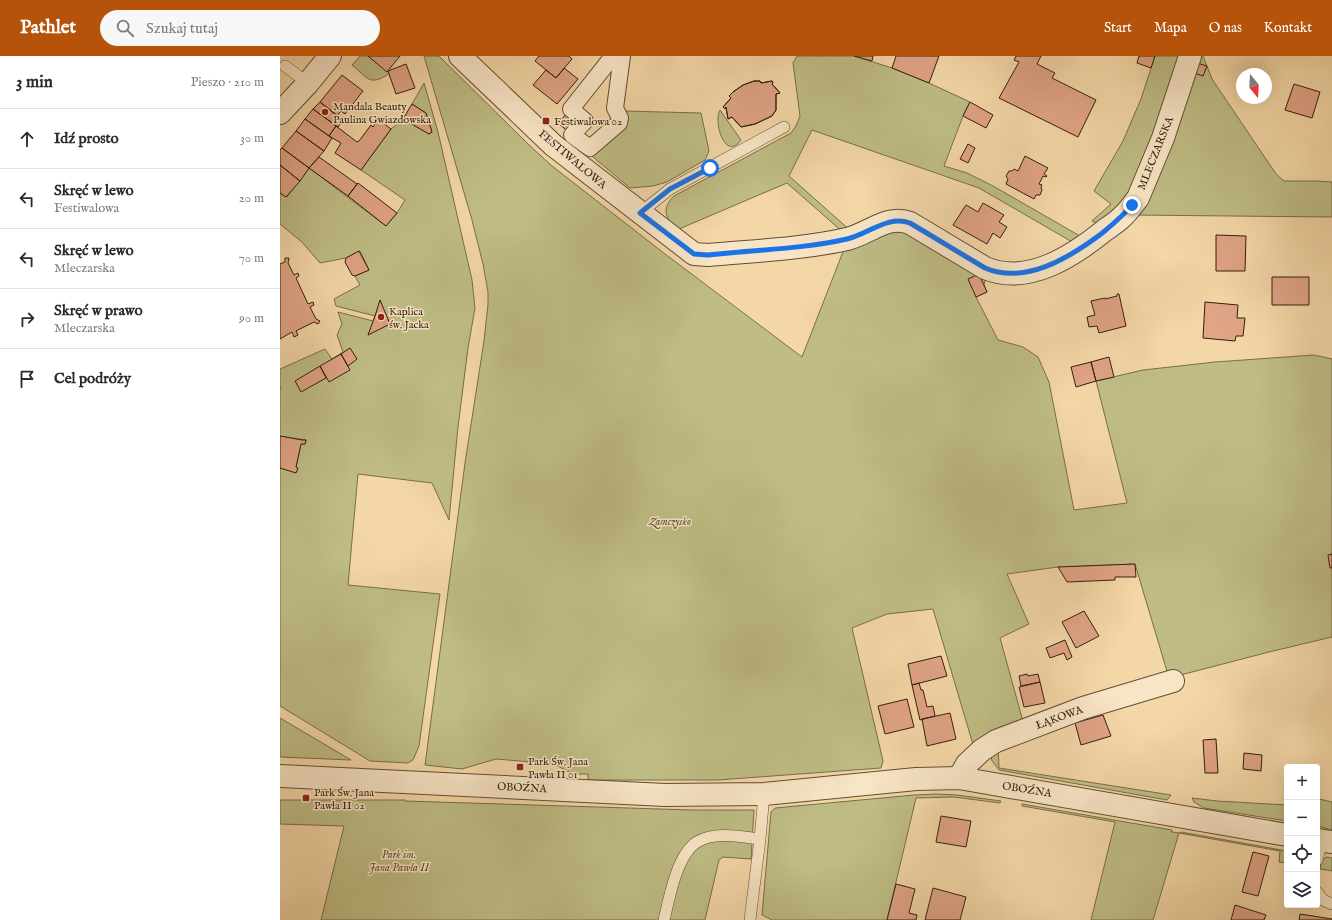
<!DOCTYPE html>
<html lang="pl">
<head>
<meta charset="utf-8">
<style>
	:root { --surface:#fff; --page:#f7f7f7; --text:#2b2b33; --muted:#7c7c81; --line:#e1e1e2; --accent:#b45309 }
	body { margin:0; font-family:"IM FELL English",serif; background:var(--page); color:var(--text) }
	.controls { position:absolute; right:12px; bottom:12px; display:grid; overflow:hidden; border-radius:4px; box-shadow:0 4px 16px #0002 }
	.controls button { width:36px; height:36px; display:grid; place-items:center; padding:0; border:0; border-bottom:1px solid var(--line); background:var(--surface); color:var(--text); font:20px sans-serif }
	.compass { position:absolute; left:956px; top:12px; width:36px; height:36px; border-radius:50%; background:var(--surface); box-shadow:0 4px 16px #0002; rotate:162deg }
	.stop { position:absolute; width:12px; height:12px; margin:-9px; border:3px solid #1a73e8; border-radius:50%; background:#fff }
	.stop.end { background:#1a73e8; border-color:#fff; box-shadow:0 1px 4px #0008 }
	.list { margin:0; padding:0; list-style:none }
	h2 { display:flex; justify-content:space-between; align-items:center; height:52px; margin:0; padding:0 16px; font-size:17px }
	h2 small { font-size:13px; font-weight:400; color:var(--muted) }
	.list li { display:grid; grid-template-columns:26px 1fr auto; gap:12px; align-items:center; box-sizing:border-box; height:60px; padding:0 16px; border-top:1px solid var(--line) }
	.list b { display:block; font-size:15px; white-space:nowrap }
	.list p { margin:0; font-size:13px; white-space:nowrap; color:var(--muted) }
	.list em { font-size:13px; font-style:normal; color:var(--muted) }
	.icon { flex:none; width:22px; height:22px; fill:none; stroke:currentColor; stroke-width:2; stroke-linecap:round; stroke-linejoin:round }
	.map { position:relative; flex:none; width:1052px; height:864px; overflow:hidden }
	header { display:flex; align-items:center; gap:24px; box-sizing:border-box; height:56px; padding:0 20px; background:var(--accent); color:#fff }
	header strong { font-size:19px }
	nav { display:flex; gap:22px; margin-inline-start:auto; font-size:14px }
	.search { width:280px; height:36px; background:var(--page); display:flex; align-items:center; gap:10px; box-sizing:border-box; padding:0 14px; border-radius:22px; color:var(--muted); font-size:15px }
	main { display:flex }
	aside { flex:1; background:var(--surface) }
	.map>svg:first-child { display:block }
	.green { fill:#bfbd85; stroke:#786e49 }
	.building { fill:#e0a486; stroke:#321f0d }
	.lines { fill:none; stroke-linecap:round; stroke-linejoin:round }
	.service-casing { stroke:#624d34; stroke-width:12 }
	.pedestrian-casing { stroke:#624d34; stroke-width:18 }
	.minor-casing { stroke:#624d34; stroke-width:24 }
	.tertiary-casing { stroke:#624d34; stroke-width:24 }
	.service { stroke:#f8e5c6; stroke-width:11 }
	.pedestrian { stroke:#f8e5c6; stroke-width:16 }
	.minor { stroke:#f8e5c6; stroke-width:22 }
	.tertiary { stroke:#f8e5c6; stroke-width:22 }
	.route { stroke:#1a73e8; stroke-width:5 }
	.poi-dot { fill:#8f2418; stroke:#f8e5c6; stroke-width:1.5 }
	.labels { text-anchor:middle; stroke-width:3; stroke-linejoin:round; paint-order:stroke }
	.poi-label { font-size:11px; fill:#321f0d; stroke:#f8e5c6; text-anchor:start }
	.street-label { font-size:11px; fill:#321f0d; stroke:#f8e5c6 }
	.park-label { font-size:11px; font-style:italic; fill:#5c4e31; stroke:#f8e5c6 }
</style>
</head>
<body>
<header>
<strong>Pathlet</strong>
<div class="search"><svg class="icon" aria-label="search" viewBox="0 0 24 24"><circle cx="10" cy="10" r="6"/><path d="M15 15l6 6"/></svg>Szukaj tutaj</div>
<nav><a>Start</a><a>Mapa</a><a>O nas</a><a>Kontakt</a></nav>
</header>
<main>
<aside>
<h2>3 min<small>Pieszo · 210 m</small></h2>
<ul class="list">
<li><svg class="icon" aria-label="ahead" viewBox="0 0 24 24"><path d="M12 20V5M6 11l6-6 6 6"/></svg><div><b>Idź prosto</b></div><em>30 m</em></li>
<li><svg class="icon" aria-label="left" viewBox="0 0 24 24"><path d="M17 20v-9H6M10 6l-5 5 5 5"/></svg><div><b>Skręć w lewo</b><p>Festiwalowa</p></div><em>20 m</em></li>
<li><svg class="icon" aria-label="left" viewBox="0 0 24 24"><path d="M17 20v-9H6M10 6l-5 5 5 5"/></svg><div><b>Skręć w lewo</b><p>Mleczarska</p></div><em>70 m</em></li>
<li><svg class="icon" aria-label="right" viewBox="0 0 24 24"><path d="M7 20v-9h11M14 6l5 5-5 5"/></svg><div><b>Skręć w prawo</b><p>Mleczarska</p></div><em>90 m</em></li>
<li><svg class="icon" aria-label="arrive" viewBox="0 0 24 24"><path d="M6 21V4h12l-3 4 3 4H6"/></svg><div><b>Cel podróży</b></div></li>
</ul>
</aside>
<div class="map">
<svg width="1052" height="864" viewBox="0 0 1052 864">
	<rect width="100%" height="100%" fill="#f4d7a7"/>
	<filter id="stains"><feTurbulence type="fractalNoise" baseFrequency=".005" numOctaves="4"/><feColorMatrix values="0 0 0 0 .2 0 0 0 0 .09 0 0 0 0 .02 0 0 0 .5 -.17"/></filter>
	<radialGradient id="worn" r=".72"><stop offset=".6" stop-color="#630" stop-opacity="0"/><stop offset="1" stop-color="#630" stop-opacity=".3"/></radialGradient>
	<path class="green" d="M80,0H88L108,15L109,18C89,30 89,23 72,9Z
		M144,0H159L248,88L272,110L385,198L522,301L566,188L613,171L692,208L705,224L704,229L707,236L696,241L718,284L743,291L758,301L769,326L794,454L847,447L816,325L863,314L935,306L1034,299L1052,303V581L989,596L889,622L855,508L778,511L727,518L749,568L720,582L744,669L694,692L653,553L607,558L572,572L603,705L601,712L438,724H308V718H293L274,708L216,703L182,713L145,709L185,407L204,285L208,248V236L203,208L192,164Z
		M517,0H574L612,12L649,27L690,46L683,60L664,110L687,117L713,130L800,180L794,187L699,132L532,74L509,120L572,176L565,178L507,127L399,173C386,164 380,154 394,140L511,77L516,70L520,60L513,7Z
		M875,0H903L848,141L820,168L812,165L831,148L814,135L843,85L861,43Z
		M915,0H923L932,23L996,118L1004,125H1036L1052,126V161L852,159Z
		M144,27L158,76L192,224L195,252L188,292L178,371L169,464L152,427L78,418L68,529L160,538L139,690L133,704L128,707L90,705L0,650V412L16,416L18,413L16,411L21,388H25L26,384L0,380V333H1L0,330V313L45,293L52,303L63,296L57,279L62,268L58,256L93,265L95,260L56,250L54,243L80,229L75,220L89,214L80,195L66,202L40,207L22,186L0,168V137L7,141L29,112L106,170L117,157L125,144L81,114L111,73L123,63L149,78L152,76L146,57L132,48Z
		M440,54L461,84C445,106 433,66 440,54Z
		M343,55L421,57L429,95L425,104L387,126L373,130L350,132L306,95Z
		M0,662L71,704L0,701Z
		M718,688L719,712L891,739L887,744L719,714L712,705L710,698Z
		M656,738L677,739L721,745L720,747L674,741L636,742L607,864H492L482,859L491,756L495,752L634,739Z
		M912,742L937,745L1007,749V765L924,752L914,746Z
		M1039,743L1052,746V774L1037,770V744Z
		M0,744H125V745L412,754H474L471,803L443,801L439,804L425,864H41L64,770L0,768Z
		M742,748L892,774V776L899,777L901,776L1007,795V807L999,806L1000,795L899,777L873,864H811L835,766L742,750Z
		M1046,801L1052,802V815L1040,813L1041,806Z"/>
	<path class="building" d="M88,0H120L107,16Z
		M259,0H289L292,3L276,22L255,5Z
		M574,0H593L592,5Z
		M616,0H659L649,27L612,12Z
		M736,0H761L757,8L775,17L772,22L816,44L798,81L719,42L739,6L734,4Z
		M859,0H875L871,12L857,7Z
		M917,7L927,10L923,20L914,17Z
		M126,8L135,32L116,38L108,15Z
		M284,12L298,23L277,48L253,29L266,14L276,22Z
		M62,19L83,35L65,58L61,55L57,60L40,46Z
		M474,25H480L481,27L492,25L493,27L492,28L500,37L496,38V54L492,60L475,68L461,71L452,61L448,63L446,51L445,53L443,51L451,42L449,40L453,36L463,29Z
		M474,25H480L481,27L492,25L493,27L492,28L500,37L496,38V54L492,60L475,68L461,71L452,61L448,63L446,51L445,53L443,51L451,42L449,40L453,36L463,29Z
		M1014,28L1040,36L1032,62L1005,54Z
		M40,46L63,64L58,71L33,53Z
		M690,46L713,59L706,72L683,60Z
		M132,48L146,57L152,76L149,78L123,63Z
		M33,53L56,70L49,80L25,63Z
		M291,53L305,65L292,79L278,67Z
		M25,63L52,82L44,95L16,75Z
		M98,63L111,73L81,114L55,97L61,87L49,80L56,70L77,86L79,85L91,69L93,71Z
		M16,75L44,95L29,112L2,92Z
		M688,88L695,92L688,107L680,103Z
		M2,92L29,112L20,125L0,109V94Z
		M745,100L768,112L764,118L767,120L766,121L763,120L759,128L762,129L761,131L762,134L760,139H756L754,143L726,128L728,123L726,120L729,115H732L734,113L738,115Z
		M39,101L77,128L68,140L29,112Z
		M0,109L20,125L6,141L0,137Z
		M78,127L117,157L106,170L68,140Z
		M703,147L724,159L719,166L727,171L720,182L713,177L707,188L673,169L686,149L698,156Z
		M936,179L966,180L965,215H936Z
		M79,195L89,214L75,220L72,219L65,206L66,202Z
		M5,202H9L8,207L14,219L18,217L19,220L16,222L28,248L33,246L34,249L30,251L36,263L40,265L38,268L34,266L16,275L18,279L14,281L12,276L0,283V208L5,206Z
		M699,218L707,236L696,241L688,223Z
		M992,221H1029V249H992Z
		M837,238H839L846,270L819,277L817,270L809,271L807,261L815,259L811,245L825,242V243L837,240Z
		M100,244L110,268L88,279L95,260Z
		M925,246L958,249L957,262H965L963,280H956L955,285L923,282Z
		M70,292L77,303L68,310L61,298Z
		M61,298L70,314L49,326L40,310Z
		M829,301L834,321L816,325L811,306Z
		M811,306L816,325L796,331L791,311Z
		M40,310L46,322L21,336L15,325Z
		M0,380L22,384H26L25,388H21L16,411L18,412L16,417L0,412Z
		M1052,498V512H1050L1048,499Z
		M855,508L856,521H835V524L787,526L778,511Z
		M804,555L819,580L796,592L782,566Z
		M785,584L792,601L787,604L784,597L770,602L766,592Z
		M661,600L667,620L632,629L628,608Z
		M747,618L748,620L758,618L760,626L741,630L739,620Z
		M760,626L765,647L744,651L739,631Z
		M639,627L641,634H643L647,651L653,650L655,660L640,664L632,629Z
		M627,643L634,671L605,678L598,650Z
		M670,657L676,683L647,690L642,663Z
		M823,659L831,680L801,689L795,667Z
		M936,683L938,717H925L923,684Z
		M964,697L982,699L981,715L963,713Z
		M661,760L691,765L686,791L656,786Z
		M973,796L989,800L978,840L962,836Z
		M616,828L635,833L629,857L637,859L636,864H607Z
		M653,832L686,841L680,864H645Z
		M955,849L986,859L984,864H951Z
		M1020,858L1052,863V864H1019Z"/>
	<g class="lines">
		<defs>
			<path id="service" d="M5,10L28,27
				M360,157L390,133L504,71
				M1037,804L1042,785
				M1037,836L1043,844L1052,848
				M384,864C389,843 397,798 417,786C435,775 461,781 480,783L484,738
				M470,864L480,783"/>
			<path id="pedestrian" d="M333,0L291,53L305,65L292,79L310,92L339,67L340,62L335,52L342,0"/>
			<path id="minor" d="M180,0L273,89L414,198L428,199C473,195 523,193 567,183C589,178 607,158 630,167L705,212C748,230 793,200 825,174C831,170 837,166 842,161C848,156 853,148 858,142L883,82L910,0
				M679,722L687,708L702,694L716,685L803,652L893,625"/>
			<path id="tertiary" d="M0,57L28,27L50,0
				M0,720L385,739L484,738L636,723L679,722L1007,779
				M1037,784L1052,786"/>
		</defs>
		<use href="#service" class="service-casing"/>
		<use href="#pedestrian" class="pedestrian-casing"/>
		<use href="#minor" class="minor-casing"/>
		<use href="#tertiary" class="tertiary-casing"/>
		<use href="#service" class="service"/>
		<use href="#pedestrian" class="pedestrian"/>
		<use href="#minor" class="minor"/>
		<use href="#tertiary" class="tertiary"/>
	</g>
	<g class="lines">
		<path class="route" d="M430,112L390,133L360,157L414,198L428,199C473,194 523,193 567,183C589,178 607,159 630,167L705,212C745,229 789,202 821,178C833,168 842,161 852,149"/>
	</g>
	<g class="poi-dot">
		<circle cx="45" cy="56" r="4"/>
		<rect x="262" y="61" width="8" height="8" rx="2"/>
		<circle cx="101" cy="261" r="4"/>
		<rect x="236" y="707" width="8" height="8" rx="2"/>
		<rect x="22" y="738" width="8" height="8" rx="2"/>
	</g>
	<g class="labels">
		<g class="poi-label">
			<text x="53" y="54">Mandala Beauty<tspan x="53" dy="13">Paulina Gwiazdowska</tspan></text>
			<text x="274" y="69">Festiwalowa 02</text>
			<text x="109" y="259">Kaplica<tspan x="109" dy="13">św. Jacka</tspan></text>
			<text x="248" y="709">Park Św. Jana<tspan x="248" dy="13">Pawła II 01</tspan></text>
			<text x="34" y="740">Park Św. Jana<tspan x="34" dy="13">Pawła II 02</tspan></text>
		</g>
		<g class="street-label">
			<text transform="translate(875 97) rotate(-68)" y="4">MLECZARSKA</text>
			<text transform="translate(293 103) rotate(40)" y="4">FESTIWALOWA</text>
			<text transform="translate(779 661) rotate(-20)" y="4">ŁĄKOWA</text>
			<text transform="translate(242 731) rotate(3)" y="4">OBOŹNA</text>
			<text transform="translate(747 733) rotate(9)" y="4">OBOŹNA</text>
		</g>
		<g class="park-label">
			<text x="390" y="469">Zamczysko</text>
			<text x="119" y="802">Park im.<tspan x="119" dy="13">Jana Pawła II</tspan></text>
		</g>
	</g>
	<rect width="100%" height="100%" filter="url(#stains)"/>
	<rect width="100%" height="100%" fill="url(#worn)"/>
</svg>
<div class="controls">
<button>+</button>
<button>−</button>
<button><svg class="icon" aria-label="locate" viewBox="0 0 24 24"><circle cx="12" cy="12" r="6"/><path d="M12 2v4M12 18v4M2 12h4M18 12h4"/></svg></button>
<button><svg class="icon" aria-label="layers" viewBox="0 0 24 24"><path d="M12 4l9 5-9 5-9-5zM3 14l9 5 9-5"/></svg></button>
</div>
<svg class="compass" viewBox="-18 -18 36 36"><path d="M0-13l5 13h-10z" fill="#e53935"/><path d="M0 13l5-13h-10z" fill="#7c7c81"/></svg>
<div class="stop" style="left:430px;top:112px"></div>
<div class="stop end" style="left:852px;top:149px"></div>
</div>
</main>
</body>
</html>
